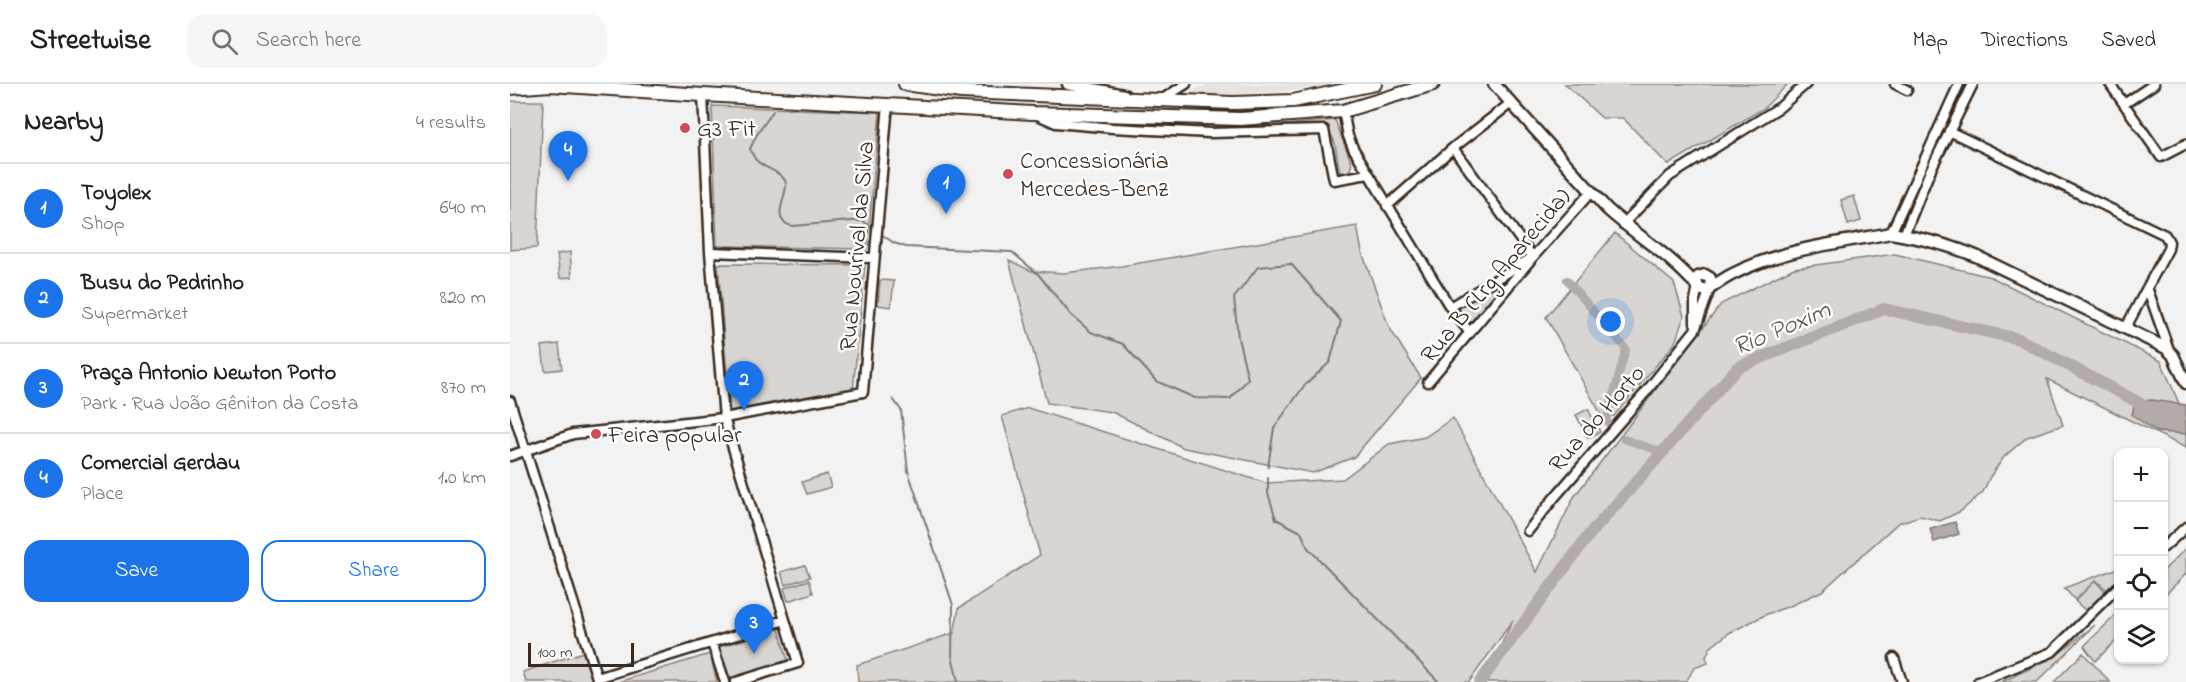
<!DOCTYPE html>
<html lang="en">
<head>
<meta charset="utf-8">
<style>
	:root { --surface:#fff; --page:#f6f6f6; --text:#202124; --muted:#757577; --line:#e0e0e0; --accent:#1a73e8 }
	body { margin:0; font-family:"Indie Flower",sans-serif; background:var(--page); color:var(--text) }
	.controls { position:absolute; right:18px; bottom:18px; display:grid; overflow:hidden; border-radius:12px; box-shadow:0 2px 4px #0004 }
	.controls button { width:54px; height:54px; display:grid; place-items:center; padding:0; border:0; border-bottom:2px solid var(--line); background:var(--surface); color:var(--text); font:30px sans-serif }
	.scale { position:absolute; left:18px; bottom:15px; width:106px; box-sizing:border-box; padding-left:6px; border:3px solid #3b2a1e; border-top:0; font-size:16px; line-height:21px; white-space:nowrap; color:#3b2a1e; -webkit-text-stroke:4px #fff; paint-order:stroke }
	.you { position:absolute; left:1101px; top:238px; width:21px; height:21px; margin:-15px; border:4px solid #fff; border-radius:50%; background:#1a73e8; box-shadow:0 0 0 9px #1a73e833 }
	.badge { display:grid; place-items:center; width:39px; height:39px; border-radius:50%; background:var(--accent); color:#fff; font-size:20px; font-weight:700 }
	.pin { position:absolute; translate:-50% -50px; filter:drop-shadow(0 2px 3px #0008) }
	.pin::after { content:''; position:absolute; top:32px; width:21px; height:18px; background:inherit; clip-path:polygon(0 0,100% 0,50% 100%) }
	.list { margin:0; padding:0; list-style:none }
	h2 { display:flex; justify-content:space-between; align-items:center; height:78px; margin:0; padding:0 24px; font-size:26px }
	h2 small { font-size:20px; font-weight:400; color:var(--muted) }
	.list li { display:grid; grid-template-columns:39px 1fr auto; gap:18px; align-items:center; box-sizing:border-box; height:90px; padding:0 24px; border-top:2px solid var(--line) }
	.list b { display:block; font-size:22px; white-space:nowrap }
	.list p { margin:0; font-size:20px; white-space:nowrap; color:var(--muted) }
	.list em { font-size:20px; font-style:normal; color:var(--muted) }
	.actions { display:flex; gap:12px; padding:18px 24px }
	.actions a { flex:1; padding:14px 0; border:2px solid var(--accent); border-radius:18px; text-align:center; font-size:21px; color:var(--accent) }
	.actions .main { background:var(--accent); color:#fff }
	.icon { flex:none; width:33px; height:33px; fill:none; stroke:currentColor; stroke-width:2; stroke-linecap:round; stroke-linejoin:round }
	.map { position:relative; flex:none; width:1676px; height:598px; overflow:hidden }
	header { display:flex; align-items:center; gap:36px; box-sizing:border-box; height:84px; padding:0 30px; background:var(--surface); border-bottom:2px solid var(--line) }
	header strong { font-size:28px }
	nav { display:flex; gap:33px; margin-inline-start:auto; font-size:21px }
	.search { width:420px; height:54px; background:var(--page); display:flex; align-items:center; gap:15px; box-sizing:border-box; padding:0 21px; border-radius:18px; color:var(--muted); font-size:22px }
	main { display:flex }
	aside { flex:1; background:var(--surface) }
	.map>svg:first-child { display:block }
	.built { fill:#e6e3e2 }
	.green { fill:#d8d5d2; stroke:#8a8078; stroke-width:1.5 }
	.water { fill:#b2aba7; stroke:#827770; stroke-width:1.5 }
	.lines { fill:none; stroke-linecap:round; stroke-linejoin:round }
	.stream { stroke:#827770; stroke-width:2 }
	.canal { stroke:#b2aba7; stroke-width:8 }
	.river { stroke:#b2aba7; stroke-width:12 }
	.street-casing { stroke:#3b2a1e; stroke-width:13 }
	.secondary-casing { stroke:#3b2a1e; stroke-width:15 }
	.primary-casing { stroke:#3b2a1e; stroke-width:16 }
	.street { stroke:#fff; stroke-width:8 }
	.secondary { stroke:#fff; stroke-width:10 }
	.primary { stroke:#fff; stroke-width:12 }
	.poi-dot { fill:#d1495b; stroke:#fff; stroke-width:2 }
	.labels { text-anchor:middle; stroke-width:5; stroke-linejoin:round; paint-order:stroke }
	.poi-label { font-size:24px; fill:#3b2a1e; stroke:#fff; text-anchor:start }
	.street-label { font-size:24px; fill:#3b2a1e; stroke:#fff }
	.water-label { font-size:26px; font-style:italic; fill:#65574e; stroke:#fff }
</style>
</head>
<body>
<header>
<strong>Streetwise</strong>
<div class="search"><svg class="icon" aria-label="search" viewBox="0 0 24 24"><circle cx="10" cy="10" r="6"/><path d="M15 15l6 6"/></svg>Search here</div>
<nav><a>Map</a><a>Directions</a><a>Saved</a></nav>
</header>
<main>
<aside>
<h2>Nearby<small>4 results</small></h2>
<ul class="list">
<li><span class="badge">1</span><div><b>Toyolex</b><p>Shop</p></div><em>640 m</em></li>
<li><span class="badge">2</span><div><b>Busu do Pedrinho</b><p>Supermarket</p></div><em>820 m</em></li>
<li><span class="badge">3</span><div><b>Praça Antonio Newton Porto</b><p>Park · Rua João Gêniton da Costa</p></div><em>870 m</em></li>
<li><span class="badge">4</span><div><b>Comercial Gerdau</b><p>Place</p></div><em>1.0 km</em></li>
</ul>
<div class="actions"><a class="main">Save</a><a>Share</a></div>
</aside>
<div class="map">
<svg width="1676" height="598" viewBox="0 0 1676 598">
	<rect width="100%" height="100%" fill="#f3f2f2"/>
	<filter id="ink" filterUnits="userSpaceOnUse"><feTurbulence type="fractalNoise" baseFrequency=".0167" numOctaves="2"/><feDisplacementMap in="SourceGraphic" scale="12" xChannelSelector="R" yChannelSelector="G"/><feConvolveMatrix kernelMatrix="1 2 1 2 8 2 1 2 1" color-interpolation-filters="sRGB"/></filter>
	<g filter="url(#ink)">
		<path class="built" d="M699,0H842L754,9L679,11L680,8Z"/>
		<path class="green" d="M1055,0H1278L1254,24L1158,81L1113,34H1092Z
			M0,17H33L27,164L0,166Z
			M202,22L370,28L357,165L207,162Z
			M545,33L752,43L825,36L842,80L838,90L830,87C825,72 829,54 814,43L749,48L545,38Z
			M1344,112L1351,137L1338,141L1331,116Z
			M847,142L852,168L879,243L911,294L844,373L803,389L674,364L602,328L537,319L499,176L521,187L554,189L612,182Z
			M1105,149L1164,199L1174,232L1165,259L1104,332H1092L1036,233Z
			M60,168L62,193L50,194L47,170Z
			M1385,170L1481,193L1651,277L1676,336V364L1537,295L1553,341L1517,353L1494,373L1480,393L1473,408L1451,427L1430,437L1410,432L1388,439L1312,507L1280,522L1257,530L1219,549L1200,564L1196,573L1198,579L1184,584L1176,598H973L1003,536L959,598H348L347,581L444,549L449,524L530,471L492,332L518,324L756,399L833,395L879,360L915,353L943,334L1027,488L1064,413L1211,220L1284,184Z
			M208,180L355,181L343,307L220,327Z
			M1003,188L961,245L944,224Z
			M370,196L384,197L381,223L368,221Z
			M49,260L52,285L35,287L32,262Z
			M1078,325L1090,348L1078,354L1066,331Z
			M317,390L321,403L297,410L292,398Z
			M1676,464V490L1654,512V486Z
			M295,481L300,493L275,501L271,488Z
			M1608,484V498L1598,507L1586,496L1565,516L1554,504Z
			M299,496L303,509L278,517L274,504Z
			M1585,497L1596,508L1576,527L1565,517Z
			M1608,529V555L1585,577L1574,562Z
			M1585,541L1527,598H1491L1544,573Z
			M269,545L278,577L220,594L209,563Z
			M73,568L83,598H16L13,588Z
			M1573,569L1600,598H1544Z
			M200,570L207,598H108Z"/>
		<path class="water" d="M1642,316L1676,321V350L1647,348L1622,331L1625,317Z
			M1445,438L1449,450L1424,458L1420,445Z"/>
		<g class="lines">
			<path class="stream" d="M263,27L246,52L240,65C242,69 244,74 247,77C255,85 276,89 276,101C276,115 260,137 282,142L341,137H353L361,143
				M371,150L384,159L396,163L502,168L528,190L561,231L581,248L613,260L646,297L685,314L720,315L738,295L728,254L724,214L748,183L781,180L831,237L820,278L794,302L764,344L758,383
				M383,315L391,326L398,387L443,521L442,571L448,598
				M758,394V409L766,435L791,448L798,464L929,598"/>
			<path class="canal" d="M1057,196L1116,265L1096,337L1100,341
				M1114,355L1152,368"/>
			<path class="river" d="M970,598L1079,451L1228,283L1374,225L1509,255L1639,324"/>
			<defs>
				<path id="street" d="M1385,0L1397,6
					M1600,0L1651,73L1676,60
					M193,11L200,168L214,334L288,579L226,598
					M651,16L676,0
					M1614,20L1644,0
					M833,27L838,52L843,64L940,223L960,249
					M528,31L546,39L603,44L700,49L814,46L824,96L858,90
					M1439,47L1655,151L1659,158L1658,165L1615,245
					M877,122L943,64L1001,19
					M1113,140L1160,92L1270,23L1296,0
					M1381,149L1449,0
					M1394,151L1420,87L1463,0
					M200,168L363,174
					M1638,206L1659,266
					M940,223L1023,173L943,64
					M1185,239V216L1188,204
					M918,298L1023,173L1081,108
					M0,317L87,594L275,536
					M0,372L63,350L214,334L353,308L378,20
					M1018,447L1044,414L1135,309L1185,246L1200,205
					M1654,463L1676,443
					M202,559L215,598
					M1384,574L1392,598
					M1468,598L1542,568L1608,503"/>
				<path id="secondary" d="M558,0L614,11
					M984,0L1097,125C1127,152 1159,170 1186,201
					M1202,201L1200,194L1195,191L1188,193L1186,196L1188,204L1196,207C1205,201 1213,195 1223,190C1272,165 1328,159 1381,149C1411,154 1440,161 1468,173L1656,264L1663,271L1676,299"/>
				<path id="primary" d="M395,0L451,8L723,19L783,17L865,0
					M0,4L40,1L193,11L523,29L731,35L833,27L923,0"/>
			</defs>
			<use href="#street" class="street-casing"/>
			<use href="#secondary" class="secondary-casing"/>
			<use href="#primary" class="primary-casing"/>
			<use href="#street" class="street"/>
			<use href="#secondary" class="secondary"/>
			<use href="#primary" class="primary"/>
		</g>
	</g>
	<g class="poi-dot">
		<circle cx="175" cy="44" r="6"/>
		<circle cx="498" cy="90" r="6"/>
		<circle cx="86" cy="350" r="6"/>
	</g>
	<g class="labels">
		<g class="poi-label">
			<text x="187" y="52">G3 Fit</text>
			<text x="510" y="84">Concessionária<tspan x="510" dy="28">Mercedes-Benz</tspan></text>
			<text x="98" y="358">Feira popular</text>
		</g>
		<g class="street-label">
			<text transform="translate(346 162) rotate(-85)" y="8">Rua Nourival da Silva</text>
			<text transform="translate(985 191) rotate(-50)" y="8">Rua B (Lrg Aparecida)</text>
			<text transform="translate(1086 334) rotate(-49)" y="8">Rua do Horto</text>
		</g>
		<g class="water-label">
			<text transform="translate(1271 243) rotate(-23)" y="9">Rio Poxim</text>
		</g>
	</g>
</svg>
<div class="controls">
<button>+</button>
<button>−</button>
<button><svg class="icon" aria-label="locate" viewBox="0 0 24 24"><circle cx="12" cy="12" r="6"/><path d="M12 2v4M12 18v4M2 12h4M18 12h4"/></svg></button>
<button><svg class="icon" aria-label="layers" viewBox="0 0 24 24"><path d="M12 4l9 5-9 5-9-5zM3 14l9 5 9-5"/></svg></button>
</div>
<div class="scale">100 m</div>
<div class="you"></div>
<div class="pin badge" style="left:436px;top:130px">1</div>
<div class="pin badge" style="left:234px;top:327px">2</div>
<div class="pin badge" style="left:244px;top:570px">3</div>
<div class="pin badge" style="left:58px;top:97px">4</div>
</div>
</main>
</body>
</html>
